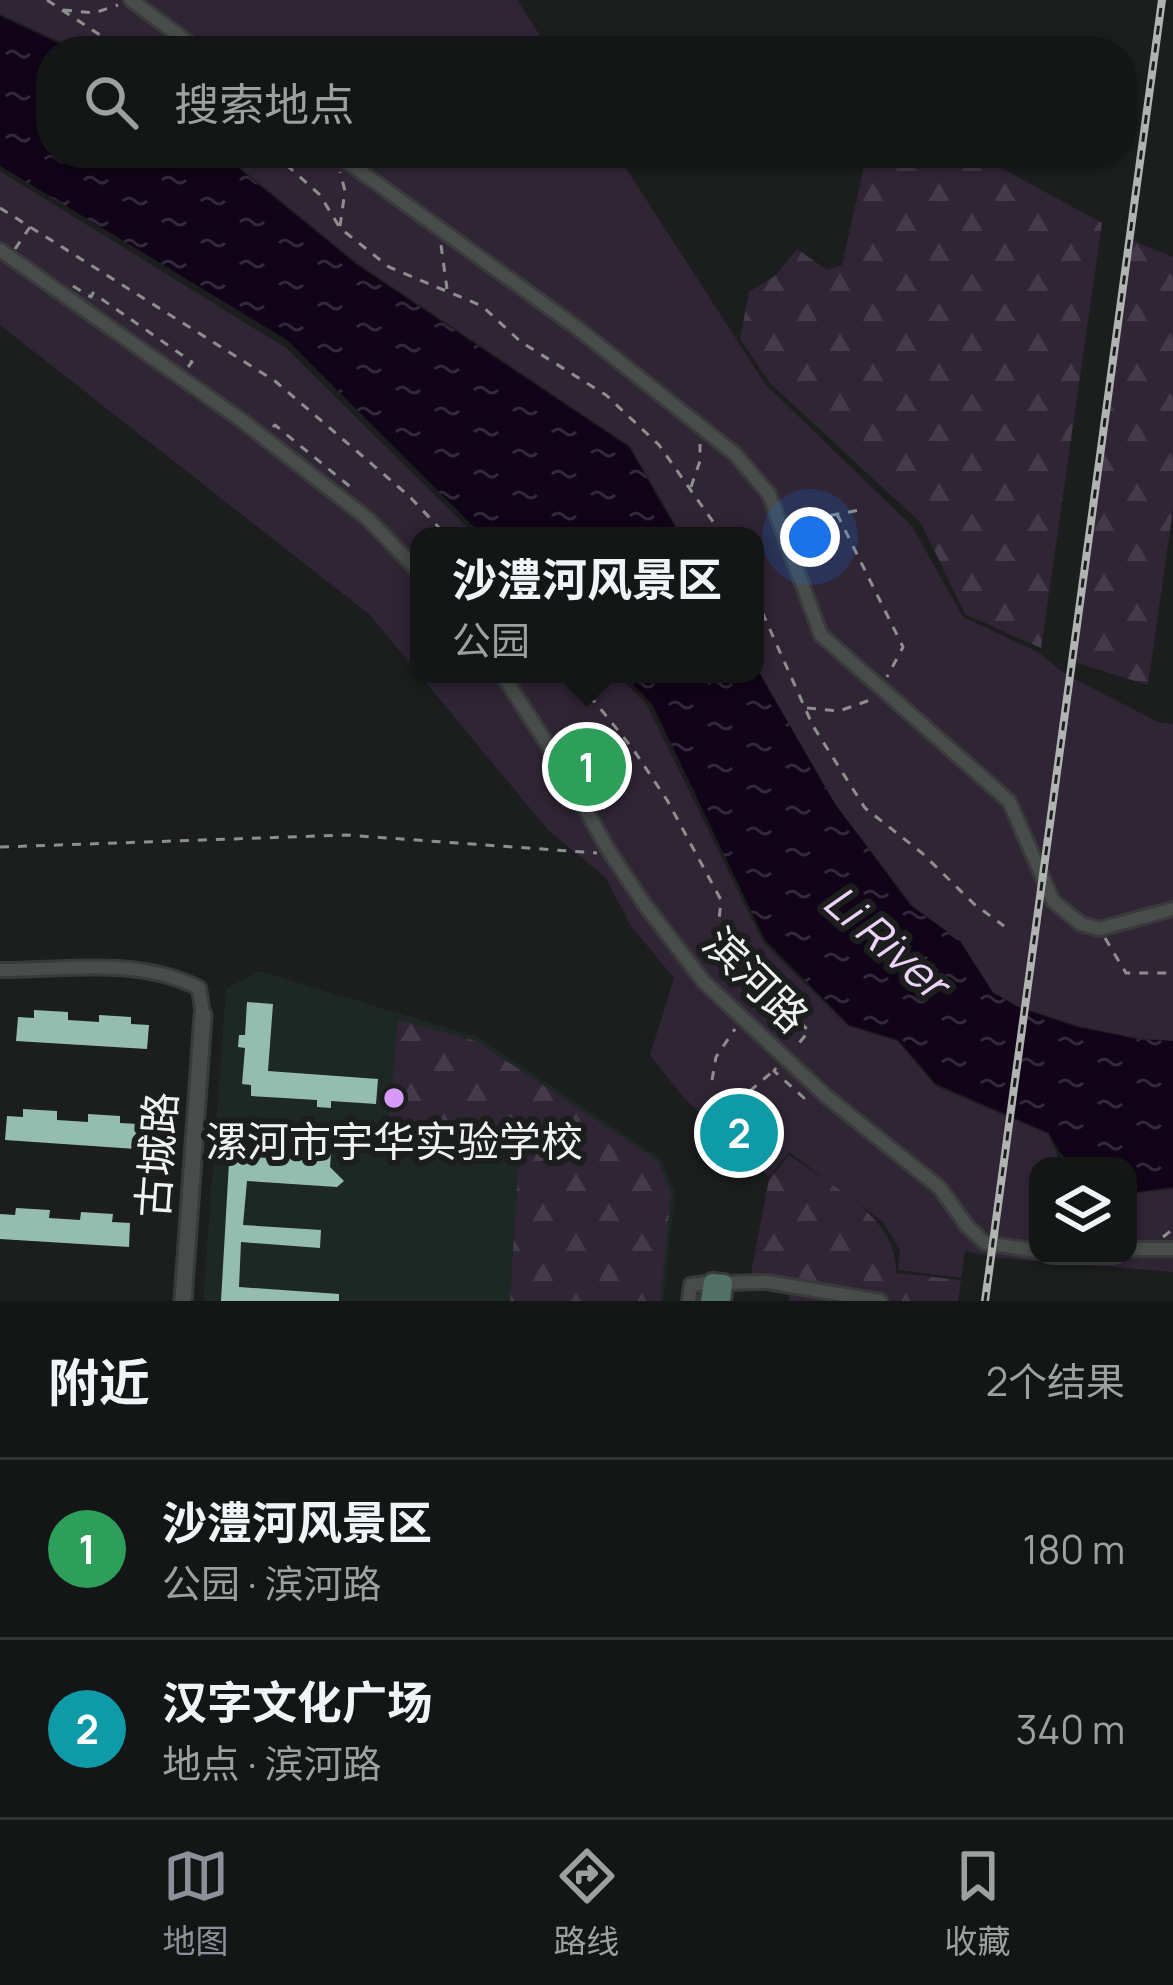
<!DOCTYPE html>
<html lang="zh">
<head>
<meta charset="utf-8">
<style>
	:root { --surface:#141616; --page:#212323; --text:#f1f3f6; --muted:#9d9fa1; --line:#333535; --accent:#8c9099 }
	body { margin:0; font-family:Manrope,"Noto Sans SC",sans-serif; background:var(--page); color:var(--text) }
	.controls { position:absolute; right:36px; bottom:36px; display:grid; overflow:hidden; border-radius:24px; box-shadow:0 3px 9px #0004 }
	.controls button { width:108px; height:108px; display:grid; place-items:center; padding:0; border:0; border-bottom:3px solid var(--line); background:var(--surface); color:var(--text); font:60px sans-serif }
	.you { position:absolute; left:810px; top:537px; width:42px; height:42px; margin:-30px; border:9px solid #fff; border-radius:50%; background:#1a73e8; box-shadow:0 0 0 18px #1a73e833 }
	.badge { display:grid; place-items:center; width:78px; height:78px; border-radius:50%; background:var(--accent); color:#fff; font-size:39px; font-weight:700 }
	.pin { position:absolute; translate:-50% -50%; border:6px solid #fff; box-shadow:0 3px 12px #0006 }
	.popup { position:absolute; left:410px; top:527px; width:354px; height:156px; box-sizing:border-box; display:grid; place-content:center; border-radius:24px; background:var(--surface); filter:drop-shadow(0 3px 9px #0005); font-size:39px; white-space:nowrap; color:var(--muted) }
	.popup b { font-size:45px; color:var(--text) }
	.popup::after { content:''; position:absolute; left:50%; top:100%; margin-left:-24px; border:24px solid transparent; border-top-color:var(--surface) }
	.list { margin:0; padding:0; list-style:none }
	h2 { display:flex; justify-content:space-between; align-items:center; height:156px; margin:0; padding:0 48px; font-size:51px }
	h2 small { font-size:39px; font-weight:400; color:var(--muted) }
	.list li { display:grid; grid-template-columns:78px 1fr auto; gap:36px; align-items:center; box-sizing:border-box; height:180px; padding:0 48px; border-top:3px solid var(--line) }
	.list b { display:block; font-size:45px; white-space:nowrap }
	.list p { margin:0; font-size:39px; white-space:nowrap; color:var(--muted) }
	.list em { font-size:39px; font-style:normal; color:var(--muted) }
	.icon { flex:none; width:66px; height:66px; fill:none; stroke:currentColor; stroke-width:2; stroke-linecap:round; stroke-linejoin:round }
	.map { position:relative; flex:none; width:1173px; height:1301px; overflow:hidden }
	.search { position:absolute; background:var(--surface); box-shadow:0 3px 9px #0004; left:36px; right:36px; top:36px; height:132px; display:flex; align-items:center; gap:30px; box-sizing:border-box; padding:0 42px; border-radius:48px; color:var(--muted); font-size:45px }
	.sheet { height:516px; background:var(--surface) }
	nav { display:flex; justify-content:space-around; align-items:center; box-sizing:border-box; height:168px; border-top:3px solid var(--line); background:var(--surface); font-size:33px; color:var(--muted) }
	nav a { display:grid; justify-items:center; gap:6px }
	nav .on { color:var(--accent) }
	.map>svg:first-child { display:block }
	.built { fill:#1d2824 }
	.forest { fill:url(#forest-firs) }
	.park { fill:#302535 }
	.water { fill:url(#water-ripples) }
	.building { fill:#95bdaf }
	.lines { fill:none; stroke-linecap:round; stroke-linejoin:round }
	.minor-casing { stroke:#393b3a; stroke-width:18 }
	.tertiary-casing { stroke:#393b3a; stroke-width:21 }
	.secondary-casing { stroke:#393b3a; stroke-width:22 }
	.path { stroke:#8d8f8e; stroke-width:3; stroke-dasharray:9 9; stroke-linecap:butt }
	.minor { stroke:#484c4a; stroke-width:12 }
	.tertiary { stroke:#484c4a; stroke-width:15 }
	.secondary { stroke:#527066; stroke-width:16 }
	.rail-casing { stroke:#b0b3b2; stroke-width:8 }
	.rail { stroke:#1b1e1d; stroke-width:3; stroke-dasharray:9; stroke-linecap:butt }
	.poi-dot { fill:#d89af8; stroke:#1b1e1d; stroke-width:4.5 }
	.labels { text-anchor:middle; stroke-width:12; stroke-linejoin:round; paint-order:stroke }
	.street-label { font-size:42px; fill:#f0f2f1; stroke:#1b1e1d }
	.poi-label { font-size:42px; fill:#f0f2f1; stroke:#1b1e1d }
	.water-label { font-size:45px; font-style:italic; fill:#edd2fb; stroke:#1b1e1d }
</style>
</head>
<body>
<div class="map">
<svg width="1173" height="1301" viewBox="0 0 1173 1301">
	<defs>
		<pattern id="forest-firs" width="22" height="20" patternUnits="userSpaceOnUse" patternTransform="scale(3)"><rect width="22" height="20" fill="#302535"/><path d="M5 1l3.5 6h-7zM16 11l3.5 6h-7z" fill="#443a49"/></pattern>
		<pattern id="water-ripples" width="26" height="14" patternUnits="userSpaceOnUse" patternTransform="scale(3)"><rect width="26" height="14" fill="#110418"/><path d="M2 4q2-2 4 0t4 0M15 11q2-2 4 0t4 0" fill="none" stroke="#34293a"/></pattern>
	</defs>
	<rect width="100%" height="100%" fill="#1b1e1d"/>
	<path class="built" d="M259,971L478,1037L661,1159L675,1193L663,1301H203L226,989Z"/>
	<path class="forest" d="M867,153H974L1102,223L1041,648L965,614L921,523L770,383L740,339L749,292L776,275L797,249L827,270L842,265Z
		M1132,240L1173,257V508L1148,685L1074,662Z
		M398,1020L476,1041L658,1161L671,1194L660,1301H510L520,1142L388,1131Z
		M789,1155C830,1185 898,1216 896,1273L961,1280L958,1301H789L791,1280L751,1274L769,1179Z"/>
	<path class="park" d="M0,0H517L550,51H80L0,14Z
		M222,153H616L766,385L912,526L963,617L1038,652L1065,674L1158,722L1173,724V1041L1137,1038L1078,1026L1020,1007L993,992L960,941L912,905L835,804L755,664V536H682L630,446L357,263Z
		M0,171L286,348L476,536H419V674H616L647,705L763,942L848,1026L897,1041L936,1086L1048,1134L1059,1159L1073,1166H1038V1256H1128V1194L1173,1189V1272L998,1258L965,1251L961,1278L898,1270L900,1250L883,1222L789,1152L769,1177L684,1098L650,1055L674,978L631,926L605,877L548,830L370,615L0,325Z"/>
	<path class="water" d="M0,16L75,51H51V153H220L357,265L629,447L680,536H483L287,340L0,166Z
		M755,666L835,804L911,906L960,941L993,993L1020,1008L1077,1027L1137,1039L1173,1041V1187L1130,1193L1128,1166C1086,1166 1068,1175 1049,1133L936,1084L898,1040L849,1025L765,940L652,704L622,674H755Z"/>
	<path class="building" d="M247,1002L273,1004L268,1071L378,1079L376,1104L331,1101V1108L317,1107V1100L251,1096V1085L242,1084L245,1048L238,1047L239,1035H245Z
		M34,1010L68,1012V1020L99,1022V1015L131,1017V1024L149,1025L147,1049L16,1041L18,1017L34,1018Z
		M23,1109L57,1111V1120L88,1122V1114L120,1116V1123L138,1124L136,1149L5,1140L7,1116L23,1117Z
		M230,1145L331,1153L330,1167L344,1181L337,1187L247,1181L243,1225L321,1230L320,1248L241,1242L239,1287L339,1294V1301H221Z
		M16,1208L50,1210L49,1218L80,1220L81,1212L113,1214L112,1222L130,1223L129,1247L0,1239V1214L15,1215Z"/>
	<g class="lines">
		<defs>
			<path id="minor" d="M131,0L200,51
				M335,153L576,327L735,454L769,494L821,635L1009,801L1053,901L1081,924L1099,929L1173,909
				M0,250L244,422L368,519L419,572
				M502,674L562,767L609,851L645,905L704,982L826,1096L940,1188L967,1226L985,1243L1038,1251
				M0,970C67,970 138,957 199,988L203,1015
				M1128,1249H1173
				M724,1283L767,1282L880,1301
				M689,1301L691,1285L712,1282"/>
			<path id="tertiary" d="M183,1301L203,1015"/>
			<path id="secondary" d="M709,1301L712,1282L724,1283L722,1301"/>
		</defs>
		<use href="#minor" class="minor-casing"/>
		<use href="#tertiary" class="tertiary-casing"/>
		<use href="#secondary" class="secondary-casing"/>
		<path class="path" d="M47,0L121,49L140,51
			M63,10L94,13L118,5
			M273,153L320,195L340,228L389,267L482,306L521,342L606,395L659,445L723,536
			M0,208L275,381L409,496L447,536
			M340,226L345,191L340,172
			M441,245L447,289
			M15,249L30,227
			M73,286L91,297L93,293L192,362L188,367
			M273,427L275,425L353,489
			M691,487L700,461V444
			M837,514L903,647L887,677
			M795,522L860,510
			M755,596L813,726L865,808L922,853L974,904L1004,926
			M561,674L573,689L595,702L633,749L667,800L721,900L719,920L738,953L767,991L809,1031L795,1048
			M807,708L839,711L873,699
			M0,847L346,835L597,853
			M1105,938L1126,973H1173
			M753,1008L766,993
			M776,1068L774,1071L804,1098L808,1094
			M712,1080L716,1057L735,1029
			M736,1103L772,1072
			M1163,1237L1173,1229"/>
		<use href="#minor" class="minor"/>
		<use href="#tertiary" class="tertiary"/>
		<use href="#secondary" class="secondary"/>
		<defs>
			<path id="rail" d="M985,1301L1162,0"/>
		</defs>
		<use href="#rail" class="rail-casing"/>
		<use href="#rail" class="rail"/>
	</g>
	<circle class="poi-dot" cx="394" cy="1098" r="12"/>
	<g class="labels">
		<g class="street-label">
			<text transform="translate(756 980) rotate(45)" y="15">滨河路</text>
			<text transform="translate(157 1155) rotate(-86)" y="15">古城路</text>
		</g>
		<g class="poi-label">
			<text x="394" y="1157">漯河市宇华实验学校</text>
		</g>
		<g class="water-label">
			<text transform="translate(886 942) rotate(41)" y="16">Li River</text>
		</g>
	</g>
</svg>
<div class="controls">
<button><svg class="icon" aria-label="layers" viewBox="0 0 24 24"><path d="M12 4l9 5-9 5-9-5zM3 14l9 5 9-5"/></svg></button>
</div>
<div class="you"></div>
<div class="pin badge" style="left:587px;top:767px;background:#2e9e5b">1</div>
<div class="popup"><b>沙澧河风景区</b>公园</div>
<div class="pin badge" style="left:739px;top:1133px;background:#0f9aa8">2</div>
<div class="search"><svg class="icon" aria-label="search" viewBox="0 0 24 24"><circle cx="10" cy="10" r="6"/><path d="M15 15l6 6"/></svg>搜索地点</div>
</div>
<section class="sheet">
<h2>附近<small>2个结果</small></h2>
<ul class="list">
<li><span class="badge" style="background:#2e9e5b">1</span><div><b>沙澧河风景区</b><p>公园 · 滨河路</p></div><em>180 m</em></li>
<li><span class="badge" style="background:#0f9aa8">2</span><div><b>汉字文化广场</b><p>地点 · 滨河路</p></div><em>340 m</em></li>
</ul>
</section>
<nav>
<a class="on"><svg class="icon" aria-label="map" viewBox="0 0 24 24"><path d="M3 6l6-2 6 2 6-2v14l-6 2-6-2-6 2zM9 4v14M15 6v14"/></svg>地图</a>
<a><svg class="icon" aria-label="directions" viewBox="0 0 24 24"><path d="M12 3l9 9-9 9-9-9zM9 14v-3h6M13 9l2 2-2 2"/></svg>路线</a>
<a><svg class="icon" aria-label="saved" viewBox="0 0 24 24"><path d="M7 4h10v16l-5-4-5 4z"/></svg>收藏</a>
</nav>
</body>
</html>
